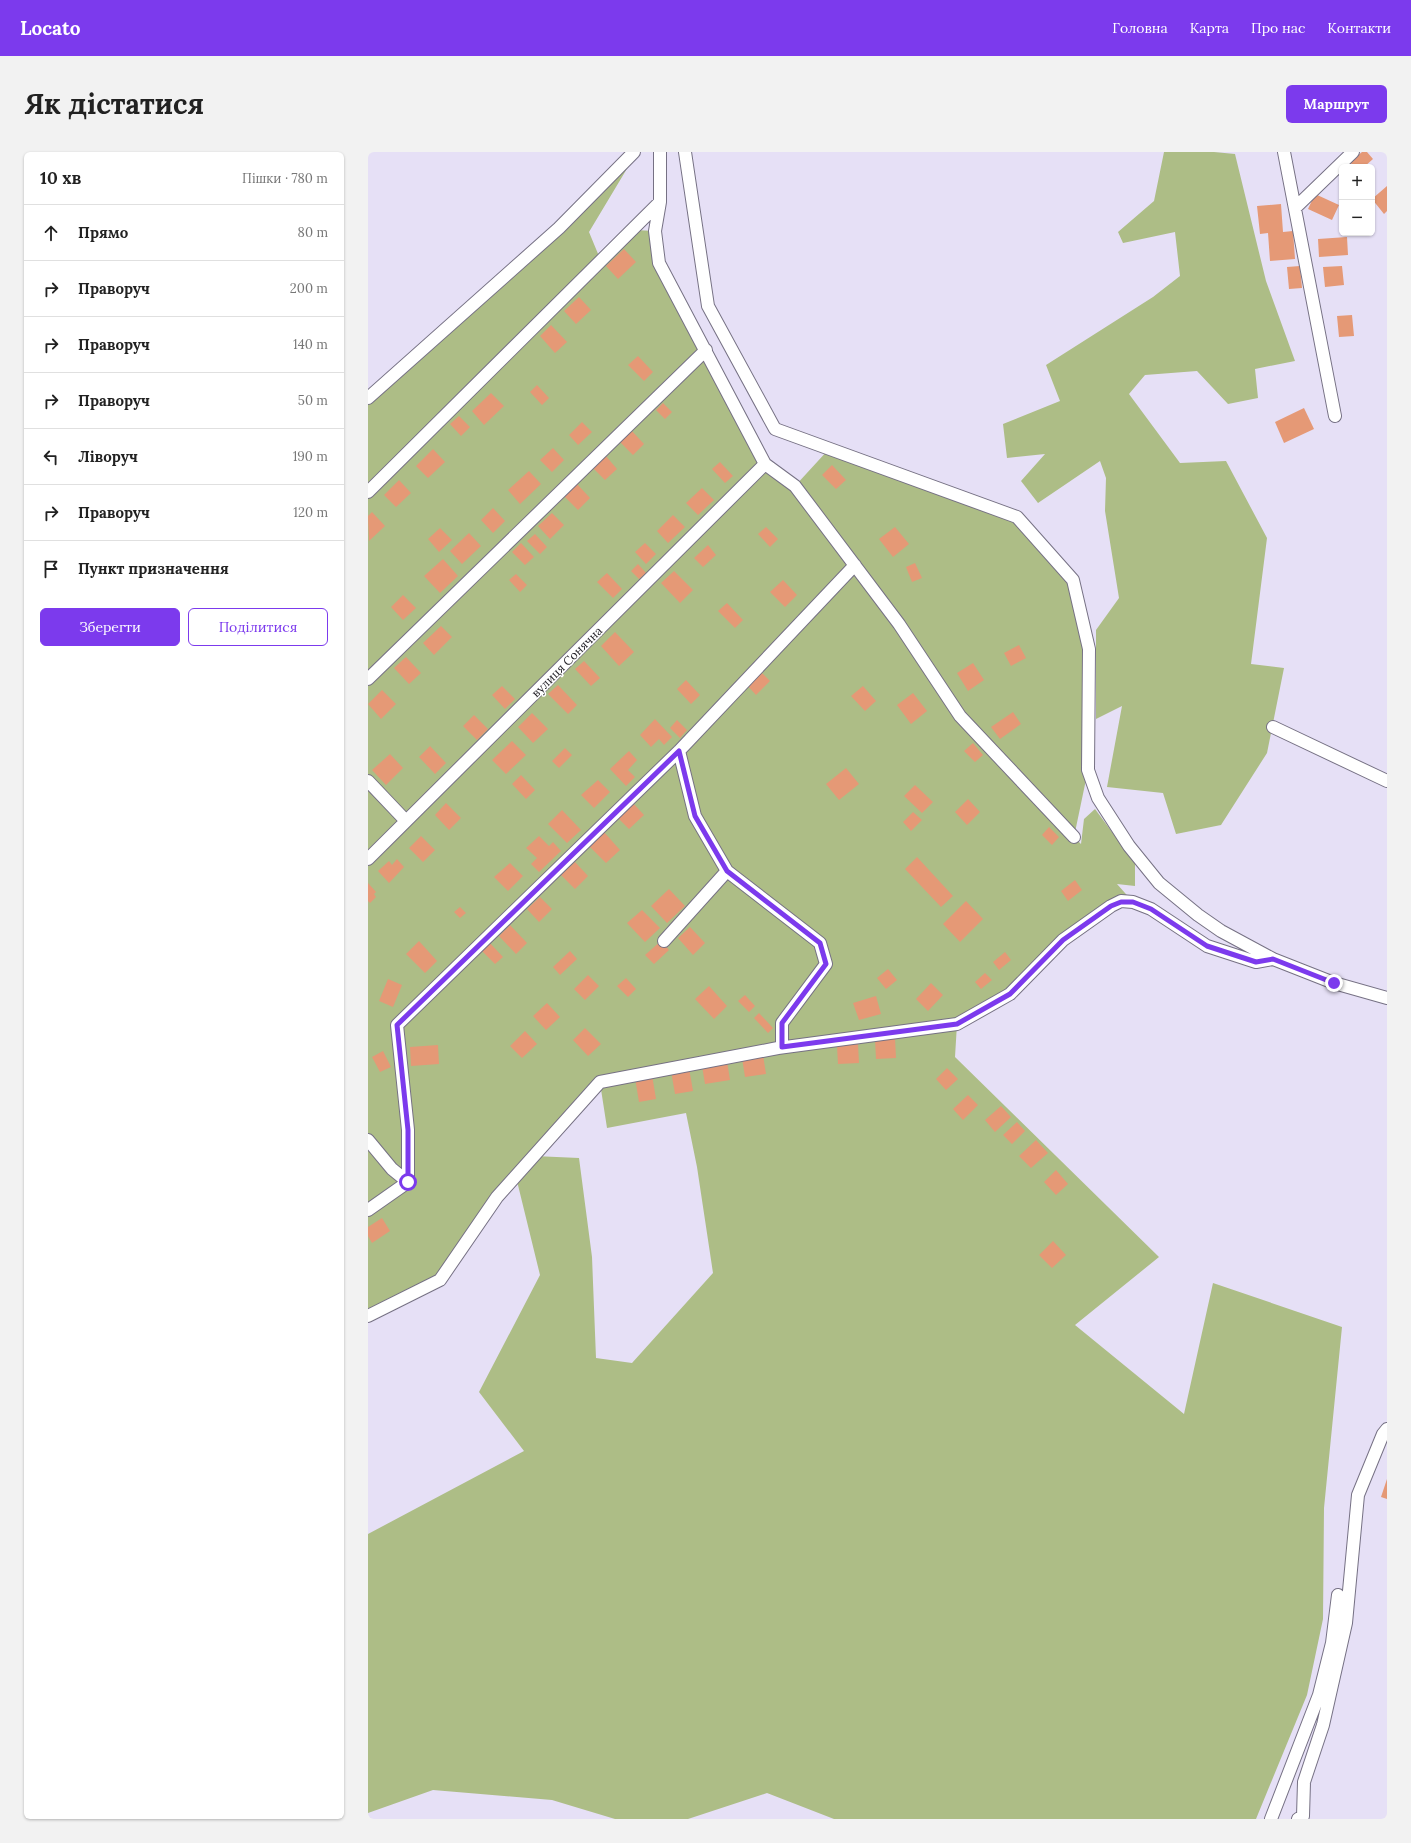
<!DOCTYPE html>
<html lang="uk">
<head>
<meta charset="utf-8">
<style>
	:root { --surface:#fff; --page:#f2f2f2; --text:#222; --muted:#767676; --line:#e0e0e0; --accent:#7c3aed }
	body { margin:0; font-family:Lora,serif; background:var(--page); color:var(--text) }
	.controls { position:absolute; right:12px; top:12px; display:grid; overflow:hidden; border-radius:6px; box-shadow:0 1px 3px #0004 }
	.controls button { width:36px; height:36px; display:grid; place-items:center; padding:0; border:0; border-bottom:1px solid var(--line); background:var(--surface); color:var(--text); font:20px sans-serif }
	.stop { position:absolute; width:12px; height:12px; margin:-9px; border:3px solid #7c3aed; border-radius:50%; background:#fff }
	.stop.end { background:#7c3aed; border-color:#fff; box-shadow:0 1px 4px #0008 }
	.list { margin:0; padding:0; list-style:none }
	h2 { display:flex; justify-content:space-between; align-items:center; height:52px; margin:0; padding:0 16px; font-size:17px }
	h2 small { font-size:13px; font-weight:400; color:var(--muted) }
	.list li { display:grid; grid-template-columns:26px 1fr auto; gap:12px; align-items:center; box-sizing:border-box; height:56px; padding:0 16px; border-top:1px solid var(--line) }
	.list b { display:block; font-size:15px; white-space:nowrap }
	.list em { font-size:13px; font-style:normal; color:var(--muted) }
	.actions { display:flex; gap:8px; padding:12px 16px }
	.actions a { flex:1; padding:9px 0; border:1px solid var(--accent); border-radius:6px; text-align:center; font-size:14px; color:var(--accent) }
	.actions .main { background:var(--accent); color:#fff }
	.icon { flex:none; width:22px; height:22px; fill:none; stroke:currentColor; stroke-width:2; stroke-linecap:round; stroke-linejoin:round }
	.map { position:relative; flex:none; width:1019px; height:1667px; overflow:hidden; border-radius:6px }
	header { display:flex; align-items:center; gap:24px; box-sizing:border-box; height:56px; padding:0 20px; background:var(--accent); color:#fff }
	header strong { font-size:19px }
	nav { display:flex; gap:22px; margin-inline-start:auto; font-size:14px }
	.intro { display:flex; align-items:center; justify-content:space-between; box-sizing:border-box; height:96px; padding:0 24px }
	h1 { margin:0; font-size:28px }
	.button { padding:10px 18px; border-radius:6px; background:var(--accent); color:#fff; font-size:14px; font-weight:700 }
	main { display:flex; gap:24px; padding:0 24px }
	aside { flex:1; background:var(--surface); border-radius:6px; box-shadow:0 1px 3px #0004 }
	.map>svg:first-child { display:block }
	.green { fill:#adbd86; fill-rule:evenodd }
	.building { fill:#e59976 }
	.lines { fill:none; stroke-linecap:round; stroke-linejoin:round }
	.street-casing { stroke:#767184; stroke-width:14 }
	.street { stroke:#fff; stroke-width:12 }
	.route { stroke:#7c3aed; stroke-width:5 }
	.labels { text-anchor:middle; stroke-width:3; stroke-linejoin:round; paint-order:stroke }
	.street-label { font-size:12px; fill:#1e1c23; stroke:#fff }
</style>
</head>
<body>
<header>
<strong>Locato</strong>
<nav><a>Головна</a><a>Карта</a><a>Про нас</a><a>Контакти</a></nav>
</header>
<div class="intro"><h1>Як дістатися</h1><a class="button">Маршрут</a></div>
<main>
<aside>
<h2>10 хв<small>Пішки · 780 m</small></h2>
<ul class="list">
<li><svg class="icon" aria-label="ahead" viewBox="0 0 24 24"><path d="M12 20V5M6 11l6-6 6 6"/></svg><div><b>Прямо</b></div><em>80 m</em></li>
<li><svg class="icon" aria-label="right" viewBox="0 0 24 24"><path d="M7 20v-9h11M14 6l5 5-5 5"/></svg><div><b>Праворуч</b></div><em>200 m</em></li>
<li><svg class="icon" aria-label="right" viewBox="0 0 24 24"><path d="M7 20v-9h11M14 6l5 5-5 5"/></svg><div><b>Праворуч</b></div><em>140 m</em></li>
<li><svg class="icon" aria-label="right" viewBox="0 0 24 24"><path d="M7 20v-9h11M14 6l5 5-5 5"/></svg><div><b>Праворуч</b></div><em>50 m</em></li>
<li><svg class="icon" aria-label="left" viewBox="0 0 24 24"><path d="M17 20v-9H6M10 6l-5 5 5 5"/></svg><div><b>Ліворуч</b></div><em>190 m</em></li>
<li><svg class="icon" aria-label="right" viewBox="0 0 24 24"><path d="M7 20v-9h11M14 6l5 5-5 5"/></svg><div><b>Праворуч</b></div><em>120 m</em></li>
<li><svg class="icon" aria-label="arrive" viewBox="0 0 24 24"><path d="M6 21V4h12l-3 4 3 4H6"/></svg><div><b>Пункт призначення</b></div></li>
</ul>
<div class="actions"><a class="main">Зберегти</a><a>Поділитися</a></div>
</aside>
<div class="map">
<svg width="1019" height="1667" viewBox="0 0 1019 1667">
	<rect width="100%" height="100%" fill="#e6e0f6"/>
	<path class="green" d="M269,0L221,80L233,109L266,78L287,79L291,111L397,312L427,334L461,297L649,365L705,428L721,497L720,618L706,685L713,692L716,667L727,657L767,711V734L749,732L765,750L743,754L642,842L589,872L587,905L791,1105L707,1173L816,1262L845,1131L974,1175L956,1356L955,1467L939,1543L888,1667H466L399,1641L320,1667H247L184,1648L65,1638L0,1661V1382L156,1299L111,1240L172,1123L148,1025L72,1128L0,1164V246ZM232,931L239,976L318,961L329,1015L345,1121L264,1211L228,1206L224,1105L211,1006L166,1004Z
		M796,0H846L867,2L898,129L927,209L887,217L890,246L860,252L829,219L777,223L761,242L812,311L858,309L899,386L883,512L916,516L899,601L853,673L808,682L795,641L739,635L754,554L728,567V478L751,446L737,359L738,326L732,309L670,351L653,329L677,302L639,306L635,272L692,249L678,213L785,145L812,124L807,80L755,91L750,80L786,49Z"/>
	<path class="building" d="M994,0H999L1005,7L996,15H986L982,10Z
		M1019,34V59L1016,62L1004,47Z
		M947,42L971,53L964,68L940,57Z
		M913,52L915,80L925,79L927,107L902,109L900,81L892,82L889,54Z
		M979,85L980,103L951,105L950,87Z
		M256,97L268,110L250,127L238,114Z
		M932,114L934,136L921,137L919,115Z
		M974,114L976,133L957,135L955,115Z
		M211,145L223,158L208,172L196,159Z
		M984,163L986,184L971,185L969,164Z
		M183,173L199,190L187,201L172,184Z
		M270,204L285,220L276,229L260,213Z
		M169,233L181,246L174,253L162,240Z
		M123,241L136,254L116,273L104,259Z
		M295,251L304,260L297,267L288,258Z
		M936,256L946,277L916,291L907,270Z
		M91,264L102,275L93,284L82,272Z
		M214,270L224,280L210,293L201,283Z
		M263,278L276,292L265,303L251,289Z
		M185,296L196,308L184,320L172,308Z
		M65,297L77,310L60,326L48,314Z
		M237,303L249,317L237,328L224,315Z
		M352,310L365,324L357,331L344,317Z
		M464,313L478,328L468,337L454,323Z
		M161,319L173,332L152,352L140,338Z
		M31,328L43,341L28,355L16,343Z
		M209,332L222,346L210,358L196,344Z
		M334,336L346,348L330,363L318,351Z
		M125,356L137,369L125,381L113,368Z
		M4,360L17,374L1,389L0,364Z
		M184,361L196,373L182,387L170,374Z
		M305,363L317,375L300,391L289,379Z
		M398,375L410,387L402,395L390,382Z
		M527,375L541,392L525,405L511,387Z
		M72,376L84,388L71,400L60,387Z
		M101,381L113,394L94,412L82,399Z
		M167,382L179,395L172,402L159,389Z
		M153,391L166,405L157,413L144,400Z
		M277,391L288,402L278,412L267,400Z
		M340,393L348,403L335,415L326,406Z
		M75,407L90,424L72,441L56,424Z
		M547,411L554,426L544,430L538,415Z
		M270,412L278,421L271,427L263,419Z
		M306,419L325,438L312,451L293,431Z
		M239,421L254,437L245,446L229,430Z
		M148,422L159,433L152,440L141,428Z
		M415,428L429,443L417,455L402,440Z
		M35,443L48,456L35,468L23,455Z
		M359,451L375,468L367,476L350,459Z
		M73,474L84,485L66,503L55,491Z
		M247,480L266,500L251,514L233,494Z
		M651,493L658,506L643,514L636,501Z
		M38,505L53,521L41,532L26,516Z
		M216,509L232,526L223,534L207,517Z
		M605,511L616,528L600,539L589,521Z
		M393,520L402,529L388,543L379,533Z
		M318,528L332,543L323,552L309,537Z
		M190,533L209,553L200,562L180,542Z
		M134,534L147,547L137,557L124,543Z
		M495,534L508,549L497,559L483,544Z
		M14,538L28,552L13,567L0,552Z
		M545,541L559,559L543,572L529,553Z
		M645,560L653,572L632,587L623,575Z
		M164,561L180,577L165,591L150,575Z
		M106,563L120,577L109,588L95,574Z
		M287,567L304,585L296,593L291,587L283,595L272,583Z
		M309,568L319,578L312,586L302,576Z
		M144,589L158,603L138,622L124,608Z
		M605,591L615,603L607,610L596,599Z
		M62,594L78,611L67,622L51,605Z
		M197,596L204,603L191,616L184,609Z
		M261,599L269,608L260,618L267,625L258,634L242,617Z
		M22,602L35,616L18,633L4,618Z
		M478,616L491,632L471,648L458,632Z
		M153,623L167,638L158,647L144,632Z
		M230,628L242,640L226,656L213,643Z
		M547,633L565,650L554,661L536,644Z
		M600,647L612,660L599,673L587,660Z
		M264,650L276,663L261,677L249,665Z
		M78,651L93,666L81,678L67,663Z
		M194,658L213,678L199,691L180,672Z
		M545,660L554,668L543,679L535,670Z
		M681,675L691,685L684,693L674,683Z
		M236,680L252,698L238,711L221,694Z
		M53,684L67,698L55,710L41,696Z
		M171,684L181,694L185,690L193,699L171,720L163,712L169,706L158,696Z
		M549,705L585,744L573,755L537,717Z
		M29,707L36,715L21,731L10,719L21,709L24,713Z
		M207,710L220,724L207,737L193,723Z
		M142,711L155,724L140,739L126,725Z
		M707,728L714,738L700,749L693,739Z
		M0,731L8,740L6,742L8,745L2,751L0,749Z
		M301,737L317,754L299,771L283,754Z
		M172,745L184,757L171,770L159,757Z
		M598,749L615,767L592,790L575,772Z
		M92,755L98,761L92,766L86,760Z
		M274,758L292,776L277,790L259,771Z
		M142,773L159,791L148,802L131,784Z
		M322,775L337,791L325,803L310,786Z
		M119,788L135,805L127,812L111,796Z
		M51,789L69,809L57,821L38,802Z
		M293,789L301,798L286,812L277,803Z
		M202,799L209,807L192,823L185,815Z
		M637,800L643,808L631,818L625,810Z
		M520,817L529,828L518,837L509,826Z
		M617,821L624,828L613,837L607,830Z
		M220,823L231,834L217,848L206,837Z
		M258,826L268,837L260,845L249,834Z
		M20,827L34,833L25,855L11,849Z
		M563,831L575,843L560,859L548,847Z
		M341,834L359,854L346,867L327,847Z
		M377,843L387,854L381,860L370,849Z
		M508,844L513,862L491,868L485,851Z
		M179,851L192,865L178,878L165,864Z
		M391,861L405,876L400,881L386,866Z
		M217,876L233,892L220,904L205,888Z
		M157,879L169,892L154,906L142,894Z
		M527,886L528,906L508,907L507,887Z
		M490,892L491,911L470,912L469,894Z
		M70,893L71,912L43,914L42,895Z
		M15,899L23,915L12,920L4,905Z
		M395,903L398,922L377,925L374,906Z
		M359,909L362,928L337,932L334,914Z
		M321,916L325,939L307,942L303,919Z
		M579,916L590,927L578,938L568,927Z
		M284,923L288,947L271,950L267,926Z
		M600,943L610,953L595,968L585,957Z
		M633,954L643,965L627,980L617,968Z
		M649,970L657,979L644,992L635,983Z
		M668,988L680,1001L663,1016L651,1004Z
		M688,1018L700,1032L688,1043L676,1030Z
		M14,1066L22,1079L4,1091L0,1084V1075Z
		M685,1089L698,1103L684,1116L671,1103Z
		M1019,1327V1347L1013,1345Z"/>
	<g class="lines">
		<defs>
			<path id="street" d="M292,0V50L287,79L291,111L397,312L427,334L531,472L592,564L706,685
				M317,0L340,154L407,277L649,365L705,428L721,497L720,618L730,646L761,694L791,731L830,763L853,779L905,807
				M916,0L967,264
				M927,56L985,0
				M0,246L191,76L266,0
				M0,340L292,50
				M0,527L338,198
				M905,575L1019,629
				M311,599L327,664L359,719L452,791L458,812L414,871V895
				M0,629L38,669
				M0,707L397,312
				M296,789L359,719
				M0,988L24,1017L40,1030
				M0,1058L40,1030V978L29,873L311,599L487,413
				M0,1164L72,1128L129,1045L232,930L410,896L589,872L642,842L695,788L743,754L753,749L765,750L783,757L839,794L888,810L905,807L966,831L1019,846
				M903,1667L951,1543L964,1491L970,1443
				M930,1667L935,1664L936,1630L955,1573L978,1471L990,1343L1015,1282L1019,1277"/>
		</defs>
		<use href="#street" class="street-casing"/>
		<use href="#street" class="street"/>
	</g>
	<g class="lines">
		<path class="route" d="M40,1030V978L29,873L311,599L327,664L359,719L452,791L458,812L414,871V895L589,872L642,842L695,788L743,754L753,750H765L783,757L839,794L888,810L905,807L966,831"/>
	</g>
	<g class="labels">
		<g class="street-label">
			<text transform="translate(199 510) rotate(-45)" y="4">вулиця Сонячна</text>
		</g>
	</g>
</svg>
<div class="controls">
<button>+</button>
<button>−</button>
</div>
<div class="stop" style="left:40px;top:1030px"></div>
<div class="stop end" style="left:966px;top:831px"></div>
</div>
</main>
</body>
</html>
